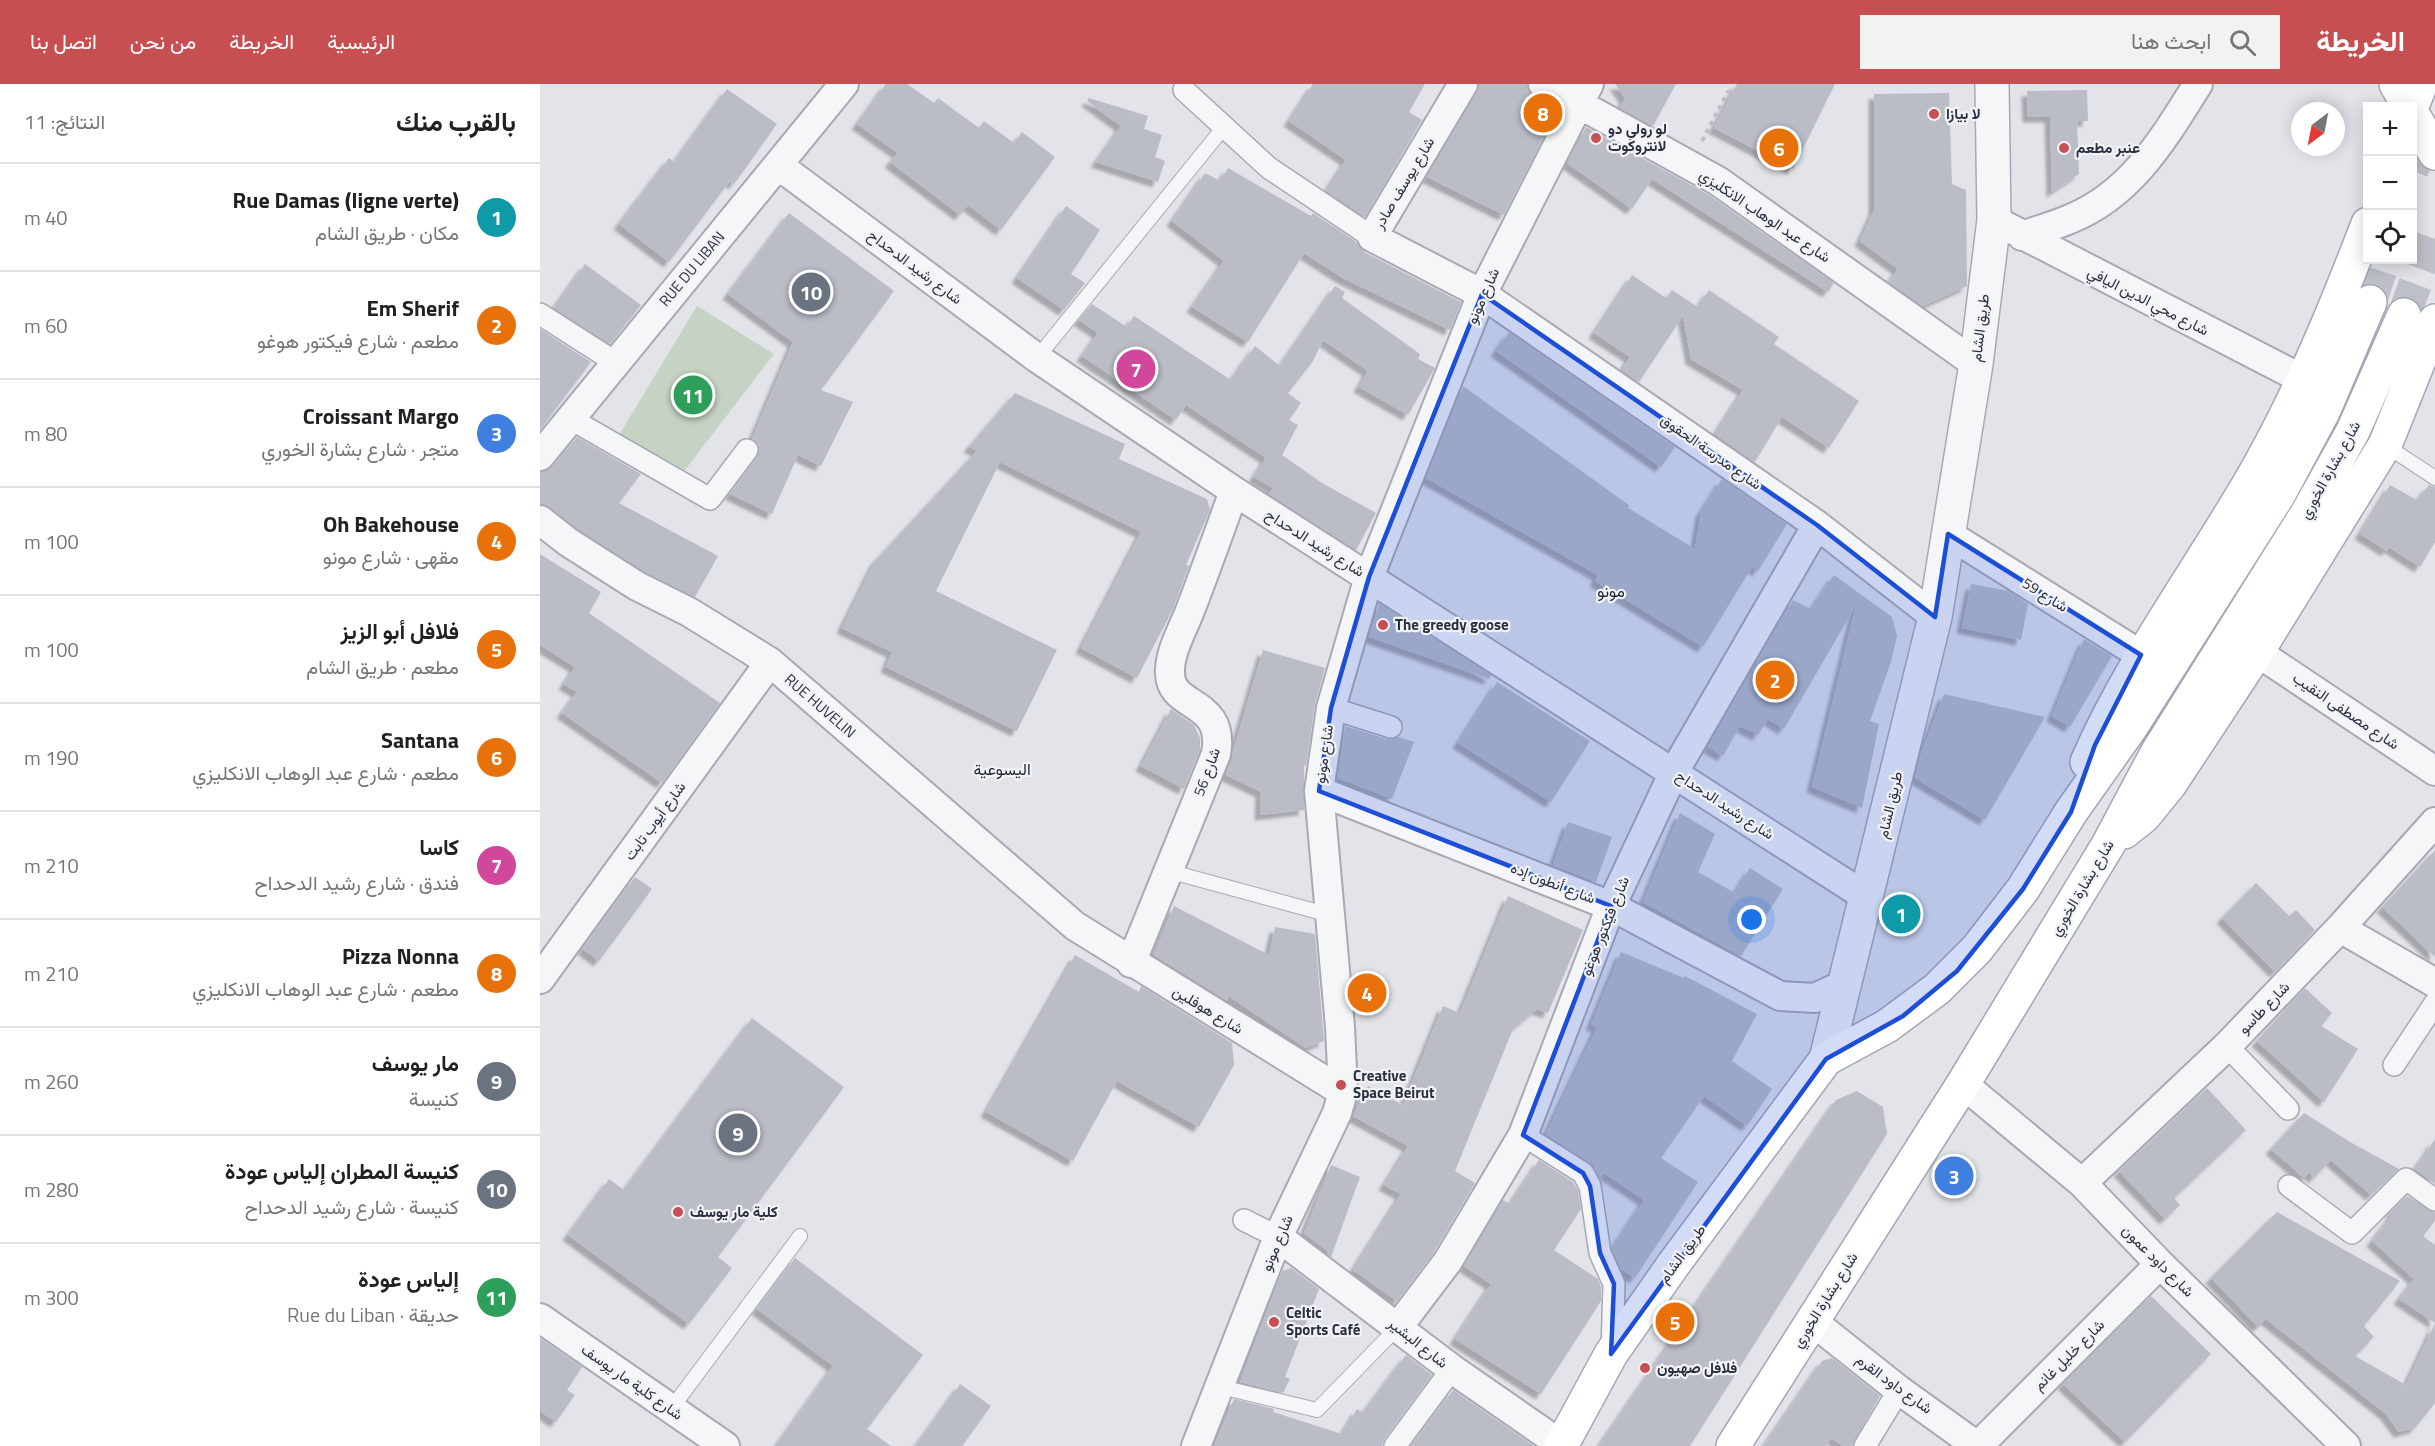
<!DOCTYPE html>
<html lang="ar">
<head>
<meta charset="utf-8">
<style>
	:root { --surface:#fff; --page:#f2f2f2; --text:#202124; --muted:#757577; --line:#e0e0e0; --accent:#c74f52 }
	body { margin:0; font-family:"Titillium Web",Vazirmatn,sans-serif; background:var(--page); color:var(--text); direction:rtl }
	.controls { position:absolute; right:18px; top:18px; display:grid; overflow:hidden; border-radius:0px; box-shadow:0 3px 15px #0003 }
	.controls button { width:54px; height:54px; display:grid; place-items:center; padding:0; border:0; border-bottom:2px solid var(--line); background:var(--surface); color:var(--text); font:30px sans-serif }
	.compass { position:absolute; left:1751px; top:18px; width:54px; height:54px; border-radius:50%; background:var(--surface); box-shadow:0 3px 15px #0003; rotate:212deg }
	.you { position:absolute; left:1212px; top:836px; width:21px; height:21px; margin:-15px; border:4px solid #fff; border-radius:50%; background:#1a73e8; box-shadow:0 0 0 9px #1a73e833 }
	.badge { display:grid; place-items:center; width:39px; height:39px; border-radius:50%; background:var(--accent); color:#fff; font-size:20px; font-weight:700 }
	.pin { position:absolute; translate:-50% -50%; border:3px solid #fff; box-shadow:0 2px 6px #0006 }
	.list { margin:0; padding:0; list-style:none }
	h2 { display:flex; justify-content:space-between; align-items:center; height:78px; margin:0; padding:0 24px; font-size:26px }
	h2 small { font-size:20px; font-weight:400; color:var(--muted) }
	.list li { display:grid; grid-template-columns:39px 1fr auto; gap:18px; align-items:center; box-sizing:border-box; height:108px; padding:0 24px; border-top:2px solid var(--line) }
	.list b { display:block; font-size:22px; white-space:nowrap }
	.list p { margin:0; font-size:20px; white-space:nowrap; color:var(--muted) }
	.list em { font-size:20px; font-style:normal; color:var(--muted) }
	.icon { flex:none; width:33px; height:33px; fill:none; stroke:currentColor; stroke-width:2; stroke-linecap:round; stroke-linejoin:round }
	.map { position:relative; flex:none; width:1895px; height:1362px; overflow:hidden; direction:ltr }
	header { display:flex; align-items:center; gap:36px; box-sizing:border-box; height:84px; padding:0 30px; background:var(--accent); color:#fff }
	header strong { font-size:28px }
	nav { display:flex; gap:33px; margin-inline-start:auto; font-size:21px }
	.search { width:420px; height:54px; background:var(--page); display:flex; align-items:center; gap:15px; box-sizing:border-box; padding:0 21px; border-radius:0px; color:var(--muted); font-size:22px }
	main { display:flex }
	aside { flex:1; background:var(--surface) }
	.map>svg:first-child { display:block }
	.green { fill:#c6d3c4 }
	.building { fill:#babdc6; filter:url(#shadow) }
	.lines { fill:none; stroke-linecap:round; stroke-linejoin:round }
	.primary-tunnel { stroke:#bdc0c8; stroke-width:33; stroke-dasharray:33 16; stroke-linecap:butt }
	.service-casing { stroke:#a7aab4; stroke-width:16 }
	.pedestrian-casing { stroke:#a7aab4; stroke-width:24 }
	.minor-casing { stroke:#a7aab4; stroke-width:32 }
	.tertiary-casing { stroke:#a7aab4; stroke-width:36 }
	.secondary-casing { stroke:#a7aab4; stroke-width:36 }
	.primary-casing { stroke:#a2a7b5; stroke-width:36 }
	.path { stroke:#bcbfc5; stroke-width:4; stroke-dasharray:4.5 4.5; stroke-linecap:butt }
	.service { stroke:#f5f6f8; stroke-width:14 }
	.pedestrian { stroke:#f5f6f8; stroke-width:21 }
	.minor { stroke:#f5f6f8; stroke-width:28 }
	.tertiary { stroke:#f5f6f8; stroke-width:33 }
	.secondary { stroke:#fff; stroke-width:33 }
	.primary { stroke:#fff; stroke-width:33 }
	.marked { fill:#1d4ed8; fill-opacity:0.2; stroke:#1d4ed8; stroke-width:4.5; stroke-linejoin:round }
	.poi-dot { fill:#c74f52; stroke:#f2f3f7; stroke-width:2 }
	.labels { text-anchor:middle; stroke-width:4.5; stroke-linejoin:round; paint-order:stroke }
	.poi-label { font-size:15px; font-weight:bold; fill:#2b3041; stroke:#f2f3f7; text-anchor:start }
	.street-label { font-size:15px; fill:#2b3041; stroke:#f2f3f7 }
	.neighbourhood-label { font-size:16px; fill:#1d2232; stroke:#f2f3f7 }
</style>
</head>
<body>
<header>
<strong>الخريطة</strong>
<div class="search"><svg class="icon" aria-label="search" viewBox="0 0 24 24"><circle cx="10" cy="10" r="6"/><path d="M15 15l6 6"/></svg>ابحث هنا</div>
<nav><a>الرئيسية</a><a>الخريطة</a><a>من نحن</a><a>اتصل بنا</a></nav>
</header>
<main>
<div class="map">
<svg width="1895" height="1362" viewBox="0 0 1895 1362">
	<defs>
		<filter id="shadow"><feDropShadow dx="-5.5" dy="5.5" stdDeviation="1.5" flood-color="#0004"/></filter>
	</defs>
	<rect width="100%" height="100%" fill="#e2e4ea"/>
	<path class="green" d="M157,222L234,270L145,386L79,351Z"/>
	<path class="building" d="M346,0H367L394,19L398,14L439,44L444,37L474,59L482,48L515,73L461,146L428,121L420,131L350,78L358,69L317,40Z
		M773,0H885L869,28L882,36L825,133L786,107L806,76L749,37Z
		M939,0H987L989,8L995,14L1017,27L964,131L887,93L937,8Z
		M1075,0H1136L1113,42L1080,24L1085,14Z
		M1197,0H1295L1253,85L1174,44Z
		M187,5L237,40L194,100L190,97L129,178L79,140L129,74L134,78Z
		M1547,6L1548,37H1537L1539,90L1512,108L1510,33H1488L1487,7Z
		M1409,9L1412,100L1426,106L1427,198V202L1383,222L1349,198L1358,185L1320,157L1334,126V10Z
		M549,14L608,32L604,45L622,51L615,73L625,77L618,98L556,78L581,42L547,17Z
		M1046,43L1169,111L1294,199L1288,208L1112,95L1092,125L1027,79Z
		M688,84L771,132L773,129L814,156L824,168L921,218L910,246L803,194L764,169L708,258L652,223L684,177L632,137L665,89L680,97Z
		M526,122L560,146L531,190L545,199L524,226L477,194Z
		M249,129L354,207L281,306L313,318L281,382L258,371L232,430L190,410L217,373L219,362L212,355L253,258L188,210Z
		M45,180L101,221L70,260L14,224Z
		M1092,191L1126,214L1132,206L1158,223L1169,206L1239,253L1234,260L1319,317L1289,364L1242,333L1215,378L1175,350L1203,306L1151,275L1143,232L1099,298L1082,286L1090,273L1054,249Z
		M795,202L805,208L802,214L880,270L878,275L895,284L868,331L819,303L828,287L783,256L773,277L748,309L761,319L749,336L758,341L742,371L782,399L836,429L816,466L729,410L733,404L714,393L726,374L646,321L636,336L542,272L558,249L539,236L552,220L587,243L594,232L691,296L715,262L740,282Z
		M0,245L51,278L0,346Z
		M969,248L1135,363L1121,383L956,267Z
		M923,302L1089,421L1088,424L1155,465L1161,428L1182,395L1247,440L1218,487L1212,483L1163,563L1055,497L1058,491L886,394Z
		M475,309L585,360L579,375L667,415L670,426L646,481L649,482L633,525L597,594L541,564L601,448L460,378L396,507L517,566L477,647L346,583L352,568L302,544L335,477L437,367L429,363Z
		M37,353L101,390L79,419L178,472L155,513L105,488L38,445L10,423L0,420V388L13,382Z
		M1850,401L1877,416L1889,401L1895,403V458L1880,483L1849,463L1847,467L1820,450Z
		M0,470L61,508L49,529L180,619L122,699L22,629L37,608L24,600L35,583L0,561Z
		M1294,491L1352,533L1357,552L1351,578L1330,637L1339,640L1322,724L1272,703L1316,521L1244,645L1228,635L1218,651L1200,642L1183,672L1168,663L1253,516L1271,525Z
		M1431,500L1469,507L1488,520L1481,556L1422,544Z
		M839,519L951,591L949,595L829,553Z
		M1544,555L1572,572L1530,643L1512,632Z
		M723,566L785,584L775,620L766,682L764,681V726L720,731L721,708L686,691Z
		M957,598L1050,657L1011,718L918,659Z
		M1404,610L1505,633L1445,736L1375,694L1380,673Z
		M631,625L654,641L660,654V666L644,705L601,682Z
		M805,642L847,655L858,653L874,658L852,715L798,694Z
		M1140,729L1175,750L1158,788L1195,809L1210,784L1243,805L1201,872L1103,818Z
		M1028,738L1072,753L1056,798L1013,781Z
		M1895,766V873L1842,823Z
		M95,793L112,805L59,877L43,865Z
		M1716,799L1749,832L1756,826L1775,846L1735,888L1682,834Z
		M968,812L1043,846L1008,929L997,925L973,945L915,1087L935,1099L894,1168L857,1217L813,1186L861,1110L844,1101L868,1062L813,1032L828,1002L863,1021L903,922L920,929Z
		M634,822L729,871L735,843L775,850L784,957L766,964L687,911L688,917L614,871Z
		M1081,868L1144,894L1145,892L1217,930L1192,977L1232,1005L1207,1042L1164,1012L1121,1074L1158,1098L1095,1194L1081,1185L1072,1165L1104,1116L1064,1089L1060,1095L1050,1079L1006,1050L1057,943L1051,941Z
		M535,871L599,908L601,902L692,959L694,981L659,1043L577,997L533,1077L446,1028Z
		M1765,904L1792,929L1781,942L1818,965L1784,1018L1717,957Z
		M212,934L304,1003L178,1173L192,1184L149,1240L28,1151L69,1095L84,1106Z
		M1667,1004L1706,1046L1634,1114L1640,1121L1625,1135L1579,1087Z
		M1317,1007L1343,1023L1347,1050L1150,1362H1059L1296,1016Z
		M1764,1029L1812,1059L1859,1085L1831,1111L1791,1076L1774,1094L1769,1089L1764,1094L1731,1065Z
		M1895,1055V1100L1875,1085Z
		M999,1076L1033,1098L1038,1106L1041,1125L1014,1166L1058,1195L1061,1203V1217L1001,1310L915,1255L951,1200L924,1182L963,1116L970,1120Z
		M791,1081L820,1093L791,1173L787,1170L790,1169L764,1149Z
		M1867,1112L1895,1129V1137L1883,1152L1895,1161V1319L1875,1344L1859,1348L1846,1330L1726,1235L1718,1243L1671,1194L1737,1128L1860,1197L1824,1242L1834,1253L1815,1272L1866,1301L1895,1239L1859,1215L1874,1195L1832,1157L1852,1130L1851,1128Z
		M255,1174L383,1271L327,1345L351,1362H236L293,1282L217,1225Z
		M751,1184L779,1205L745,1293L750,1295L743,1309L700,1298L742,1187Z
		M1611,1212L1671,1270L1585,1358L1523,1300Z
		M0,1254L42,1283L27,1306L35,1311L16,1338L0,1327Z
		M866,1271L892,1291L845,1354L842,1362H674L694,1315L734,1325L733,1328L802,1350L817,1325L823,1329Z
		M1292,1274L1340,1312L1312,1362H1303L1291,1354L1286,1362H1224L1282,1277Z
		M420,1300L451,1322L422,1362H376Z
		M913,1306L994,1362H871Z"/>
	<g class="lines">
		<path class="primary-tunnel" d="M1872,86L1895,35
			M1830,218L1844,176
			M1864,231L1895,146"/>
		<defs>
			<path id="service" d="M497,274L684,43
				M1845,361L1895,394
				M628,787L790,831
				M681,1303L777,1326L858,1243
				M131,1325L260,1152"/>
			<path id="pedestrian" d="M644,6L729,84L832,153
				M0,230L75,278
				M31,335L170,415L207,366
				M791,624L851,643
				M1687,962L1748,1025
				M1854,981L1895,919
				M983,1051L1043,1089L1050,1102L1060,1169L1074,1200L1072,1267
				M1749,1102L1812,1149L1866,1095L1895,1116
				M704,1136L738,1153
				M855,1362L912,1285
				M1325,1362L1359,1306"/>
			<path id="minor" d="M923,0L832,153L942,210L1277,441L1395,533
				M1003,0L1178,97L1436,280
				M238,81L497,274L694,407L1328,814
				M1454,136L1764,296
				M1482,152C1498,146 1514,142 1530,135C1592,110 1624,54 1658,0
				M0,372L304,0
				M0,436L28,458L97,502L149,528L230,578L535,842L803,1008
				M1408,450L1601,571
				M1717,568L1895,687
				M779,707L1071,822L1240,912L1275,914L1305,900
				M1800,844L1895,899
				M591,879L676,670C686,614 630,626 630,589C629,568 644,543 651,524C666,485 680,446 694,407
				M0,895L230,578
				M1423,1000L1542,1099L1620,1180L1806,1362
				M1542,1099L1687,962L1800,844L1895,738
				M738,1153L912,1285L1023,1362
				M0,1234L185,1362
				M1272,1237L1359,1306L1437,1362
				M858,1243L908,1177L983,1051L1071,822L1134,688L1277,441
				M656,1362L738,1153L797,1029L803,1008L800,943L779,707L791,624L829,493L942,210L1049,0
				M1438,1362L1620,1180"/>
			<path id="tertiary" d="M1286,975L1395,533L1436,280L1454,136L1452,0"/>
			<path id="secondary" d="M1856,0L1869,22
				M1872,29L1895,69"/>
			<path id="primary" d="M1872,22L1881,0
				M1547,678C1593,573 1662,483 1718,384C1762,306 1796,223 1828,140
				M1584,748L1604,732L1630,700L1717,568L1845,361L1895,237
				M1021,1362L1071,1270L1133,1181L1286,975L1347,942L1397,905L1437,865L1483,805L1531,728L1591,643L1739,410L1783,328L1830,218
				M1193,1362L1423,1000L1568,761L1617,669L1768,428L1813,347L1864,231"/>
		</defs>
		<use href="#service" class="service-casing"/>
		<use href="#pedestrian" class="pedestrian-casing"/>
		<use href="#minor" class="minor-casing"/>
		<use href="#tertiary" class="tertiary-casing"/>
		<use href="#secondary" class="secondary-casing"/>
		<use href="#primary" class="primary-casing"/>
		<path class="path" d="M1162,57L1188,8L1200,10L1212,0"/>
		<use href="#service" class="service"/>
		<use href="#pedestrian" class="pedestrian"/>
		<use href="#minor" class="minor"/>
		<use href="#tertiary" class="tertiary"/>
		<use href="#secondary" class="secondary"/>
		<use href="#primary" class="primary"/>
	</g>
	<path class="marked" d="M942,210L1277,441L1395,533L1408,450L1601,571L1555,661L1531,728L1483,805L1417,887L1363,932L1286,975L1071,1270L1074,1200L1060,1169L1050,1102L1043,1089L983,1051L1071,822L779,707L791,624L829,493Z"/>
	<g class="poi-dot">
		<circle cx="1394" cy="30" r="6"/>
		<circle cx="1056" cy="54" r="6"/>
		<circle cx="1524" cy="64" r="6"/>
		<circle cx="843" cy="541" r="6"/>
		<circle cx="801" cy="1001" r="6"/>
		<circle cx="138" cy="1128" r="6"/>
		<circle cx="734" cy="1238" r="6"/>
		<circle cx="1105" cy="1284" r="6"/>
	</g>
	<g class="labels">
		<g class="poi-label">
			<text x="1406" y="35">لا بيازا</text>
			<text x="1068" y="50">لو رولي دو<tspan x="1068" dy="17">لانتروكوت</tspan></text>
			<text x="1536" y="69">عنبر مطعم</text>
			<text x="855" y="546">The greedy goose</text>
			<text x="813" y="997">Creative<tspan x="813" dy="17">Space Beirut</tspan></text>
			<text x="150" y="1133">كلية مار يوسف</text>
			<text x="746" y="1234">Celtic<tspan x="746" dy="17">Sports Café</tspan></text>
			<text x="1117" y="1289">فلافل صهيون</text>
		</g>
		<g class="street-label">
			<text transform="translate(864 99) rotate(-59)" y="5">شارع يوسف صادر</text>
			<text transform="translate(1225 132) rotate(34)" y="5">شارع عبد الوهاب الانكليزي</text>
			<text transform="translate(375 183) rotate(37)" y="5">شارع رشيد الدحداح</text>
			<text transform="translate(152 185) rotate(-50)" y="5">RUE DU LIBAN</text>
			<text transform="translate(943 212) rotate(-66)" y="5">شارع مونو</text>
			<text transform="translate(1608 217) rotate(27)" y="5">شارع محي الدين اليافي</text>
			<text transform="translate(1440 244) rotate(-83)" y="5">طريق الشام</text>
			<text transform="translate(1171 368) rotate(35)" y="5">شارع مدرسة الحقوق</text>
			<text transform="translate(1790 386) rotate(-61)" y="5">شارع بشارة الخوري</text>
			<text transform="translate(775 459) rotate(32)" y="5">شارع رشيد الدحداح</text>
			<text transform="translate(1505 511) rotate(32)" y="5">شارع 59</text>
			<text transform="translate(280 622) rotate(41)" y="5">RUE HUVELIN</text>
			<text transform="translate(1806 627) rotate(34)" y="5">شارع مصطفى النقيب</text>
			<text transform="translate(784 670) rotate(-82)" y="5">شارع مونو</text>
			<text transform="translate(667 688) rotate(-70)" y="5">شارع 56</text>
			<text transform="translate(1185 721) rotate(33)" y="5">شارع رشيد الدحداح</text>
			<text transform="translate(1350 721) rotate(-77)" y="5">طريق الشام</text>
			<text transform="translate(115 737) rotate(-54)" y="5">شارع أيوب تابت</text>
			<text transform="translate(1013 799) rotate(21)" y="5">شارع أنطون إده</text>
			<text transform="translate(1542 804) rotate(-59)" y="5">شارع بشارة الخوري</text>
			<text transform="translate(1065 842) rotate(-68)" y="5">شارع فيكتور هوغو</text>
			<text transform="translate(1724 924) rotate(-46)" y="5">شارع طاسو</text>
			<text transform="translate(668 926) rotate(31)" y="5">شارع هوفلين</text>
			<text transform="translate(737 1159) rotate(-67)" y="5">شارع مونو</text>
			<text transform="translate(1142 1170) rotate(-54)" y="5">طريق الشام</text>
			<text transform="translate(1618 1177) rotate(45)" y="5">شارع داود عمون</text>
			<text transform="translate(1285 1216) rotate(-58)" y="5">شارع بشارة الخوري</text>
			<text transform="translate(878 1259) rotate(38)" y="5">شارع البشير</text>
			<text transform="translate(1529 1271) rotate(-45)" y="5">شارع خليل غانم</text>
			<text transform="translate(92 1298) rotate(35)" y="5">شارع كلية مار يوسف</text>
			<text transform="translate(1354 1300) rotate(36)" y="5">شارع داود القرم</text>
		</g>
		<g class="neighbourhood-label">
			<text x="1071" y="513">مونو</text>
			<text x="462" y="691">اليسوعية</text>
		</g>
	</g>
</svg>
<div class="controls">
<button>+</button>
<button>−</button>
<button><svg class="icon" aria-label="locate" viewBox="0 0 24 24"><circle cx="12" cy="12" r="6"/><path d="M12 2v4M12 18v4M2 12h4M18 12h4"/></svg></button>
</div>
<svg class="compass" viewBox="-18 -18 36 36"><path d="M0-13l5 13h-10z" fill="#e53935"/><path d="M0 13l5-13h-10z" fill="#757577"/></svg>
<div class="you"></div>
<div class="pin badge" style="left:1361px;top:830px;background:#0f9aa8">1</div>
<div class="pin badge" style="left:1235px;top:596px;background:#e8710a">2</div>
<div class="pin badge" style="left:1414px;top:1092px;background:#3f7fe0">3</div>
<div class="pin badge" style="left:827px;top:909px;background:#e8710a">4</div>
<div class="pin badge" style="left:1135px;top:1238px;background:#e8710a">5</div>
<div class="pin badge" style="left:1239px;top:64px;background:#e8710a">6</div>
<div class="pin badge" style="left:596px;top:285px;background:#d1479c">7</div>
<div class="pin badge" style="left:1003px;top:29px;background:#e8710a">8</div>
<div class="pin badge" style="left:198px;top:1049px;background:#6b7280">9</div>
<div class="pin badge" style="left:271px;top:208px;background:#6b7280">10</div>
<div class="pin badge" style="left:153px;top:311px;background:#2e9e5b">11</div>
</div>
<aside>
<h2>بالقرب منك<small>النتائج: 11</small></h2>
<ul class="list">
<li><span class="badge" style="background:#0f9aa8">1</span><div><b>Rue Damas (ligne verte)</b><p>مكان · طريق الشام</p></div><em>40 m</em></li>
<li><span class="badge" style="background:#e8710a">2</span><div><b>Em Sherif</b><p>مطعم · شارع فيكتور هوغو</p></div><em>60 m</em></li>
<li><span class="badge" style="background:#3f7fe0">3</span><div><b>Croissant Margo</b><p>متجر · شارع بشارة الخوري</p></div><em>80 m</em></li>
<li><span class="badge" style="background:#e8710a">4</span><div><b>Oh Bakehouse</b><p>مقهى · شارع مونو</p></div><em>100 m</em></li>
<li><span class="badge" style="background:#e8710a">5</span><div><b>فلافل أبو الزيز</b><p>مطعم · طريق الشام</p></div><em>100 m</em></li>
<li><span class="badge" style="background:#e8710a">6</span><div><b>Santana</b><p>مطعم · شارع عبد الوهاب الانكليزي</p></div><em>190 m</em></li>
<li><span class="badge" style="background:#d1479c">7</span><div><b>كاسا</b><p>فندق · شارع رشيد الدحداح</p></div><em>210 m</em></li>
<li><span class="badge" style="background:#e8710a">8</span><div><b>Pizza Nonna</b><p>مطعم · شارع عبد الوهاب الانكليزي</p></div><em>210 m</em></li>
<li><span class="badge" style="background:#6b7280">9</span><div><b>مار يوسف</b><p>كنيسة</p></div><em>260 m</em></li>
<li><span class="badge" style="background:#6b7280">10</span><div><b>كنيسة المطران إلياس عودة</b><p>كنيسة · شارع رشيد الدحداح</p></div><em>280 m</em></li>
<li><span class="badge" style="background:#2e9e5b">11</span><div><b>إلياس عودة</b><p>حديقة · Rue du Liban</p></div><em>300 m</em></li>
</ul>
</aside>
</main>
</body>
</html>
